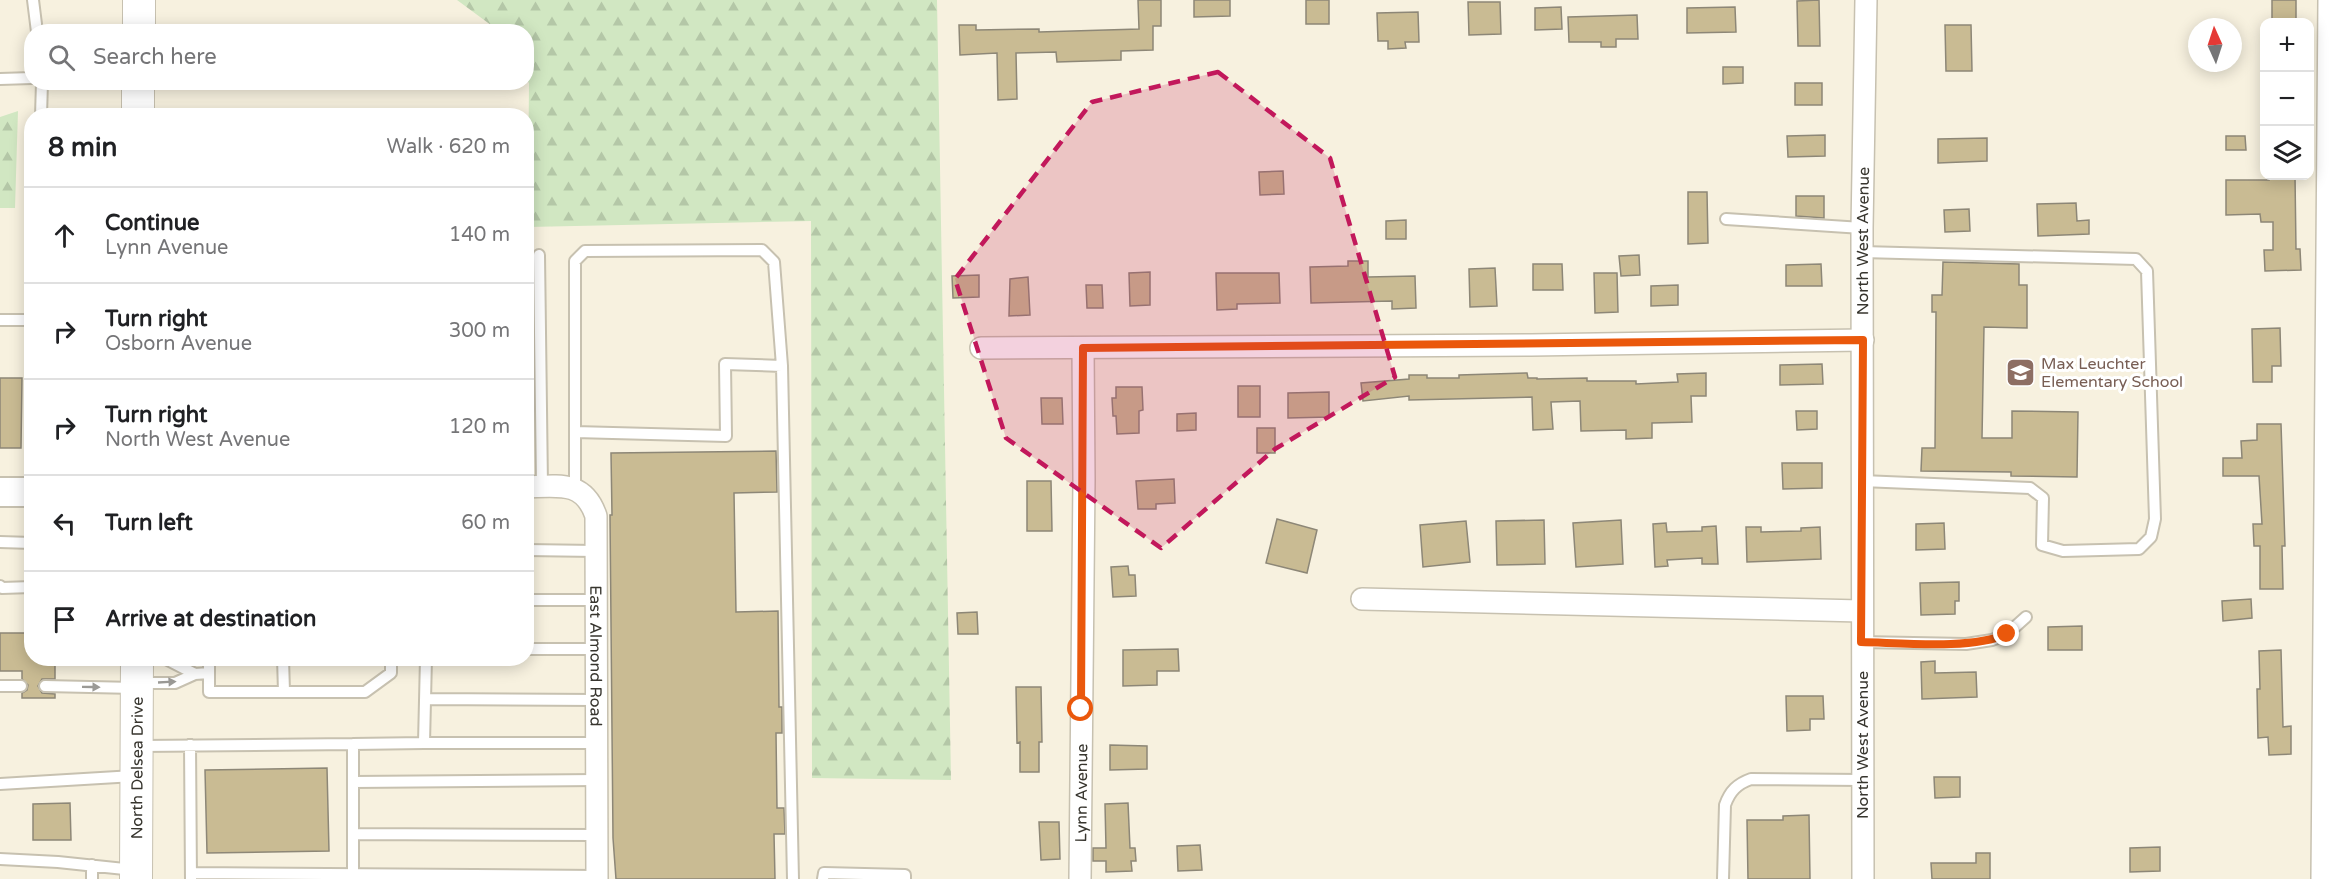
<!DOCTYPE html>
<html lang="en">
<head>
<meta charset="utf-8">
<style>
	:root { --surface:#fff; --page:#f6f6f6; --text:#202124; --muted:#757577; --line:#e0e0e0 }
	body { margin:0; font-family:"Varela Round",sans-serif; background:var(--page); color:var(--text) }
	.controls { position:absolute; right:18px; top:18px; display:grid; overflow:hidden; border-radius:12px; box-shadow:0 3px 15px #0003 }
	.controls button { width:54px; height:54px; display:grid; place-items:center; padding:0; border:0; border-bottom:2px solid var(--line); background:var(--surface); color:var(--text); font:30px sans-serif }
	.compass { position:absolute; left:2188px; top:18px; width:54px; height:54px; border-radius:50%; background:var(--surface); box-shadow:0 3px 15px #0003; rotate:357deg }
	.stop { position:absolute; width:18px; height:18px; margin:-14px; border:4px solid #ea580c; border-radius:50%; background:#fff }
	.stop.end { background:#ea580c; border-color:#fff; box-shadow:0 2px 6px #0008 }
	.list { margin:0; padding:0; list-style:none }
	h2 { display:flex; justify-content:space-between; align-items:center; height:78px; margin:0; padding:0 24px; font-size:26px }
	h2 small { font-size:20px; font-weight:400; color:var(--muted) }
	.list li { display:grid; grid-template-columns:39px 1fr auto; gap:18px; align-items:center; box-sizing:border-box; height:96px; padding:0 24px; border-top:2px solid var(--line) }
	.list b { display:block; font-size:22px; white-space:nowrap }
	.list p { margin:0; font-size:20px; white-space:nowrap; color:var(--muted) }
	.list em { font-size:20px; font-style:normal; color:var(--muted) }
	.icon { flex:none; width:33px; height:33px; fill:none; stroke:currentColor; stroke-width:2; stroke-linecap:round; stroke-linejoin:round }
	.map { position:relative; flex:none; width:2332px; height:879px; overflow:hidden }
	.search { position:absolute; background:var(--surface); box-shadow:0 3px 15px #0003; left:24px; top:24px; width:510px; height:66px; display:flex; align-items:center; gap:15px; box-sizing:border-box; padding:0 21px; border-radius:24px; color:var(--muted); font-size:22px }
	.panel { position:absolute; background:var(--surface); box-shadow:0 3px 15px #0003; left:24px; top:108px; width:510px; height:558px; border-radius:24px }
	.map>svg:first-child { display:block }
	.forest { fill:url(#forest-firs) }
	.building { fill:#c9bb93; stroke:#8d8777; stroke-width:1.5 }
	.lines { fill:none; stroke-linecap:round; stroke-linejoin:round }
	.service-casing { stroke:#c7c1b0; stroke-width:14 }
	.minor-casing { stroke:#c7c1b0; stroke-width:24 }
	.secondary-casing { stroke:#c7c1b0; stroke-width:32 }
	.primary-casing { stroke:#c7c1b0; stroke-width:34 }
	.service { stroke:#fff; stroke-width:10 }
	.minor { stroke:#fff; stroke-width:21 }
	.secondary { stroke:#fff; stroke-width:28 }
	.primary { stroke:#fff; stroke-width:32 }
	.oneway { fill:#9b9a96 }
	.route { stroke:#ea580c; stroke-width:8 }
	.marked { fill:#c2185b; fill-opacity:0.2; stroke:#c2185b; stroke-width:4.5; stroke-dasharray:12 8; stroke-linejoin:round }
	.labels { text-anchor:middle; stroke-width:6; stroke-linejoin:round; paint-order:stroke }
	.street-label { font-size:16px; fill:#37352e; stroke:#fff }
	.education-label { font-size:16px; fill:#785e54; stroke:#fff; text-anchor:start }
</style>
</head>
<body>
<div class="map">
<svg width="2332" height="879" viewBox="0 0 2332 879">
	<defs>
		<pattern id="forest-firs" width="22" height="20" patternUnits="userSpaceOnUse" patternTransform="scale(1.5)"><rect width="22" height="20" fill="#d1e7c2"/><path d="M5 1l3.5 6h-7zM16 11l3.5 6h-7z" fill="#b4c7a7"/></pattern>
	</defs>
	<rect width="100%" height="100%" fill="#f7f1df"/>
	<path class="forest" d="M457,0H937L951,780L812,778L811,221L528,227L530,489H527L526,191L528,190L529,83L526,79V32L499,31Z
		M18,111L15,208H0V117Z"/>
	<path class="building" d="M1138,0H1161V26H1153V50L1121,51V60L1057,62L1056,52L1016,53L1017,99L998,100L997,53L960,55L959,25H976V30L1039,29V32L1139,29Z
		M1194,0H1230V16L1194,17Z
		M1306,0H1329V24H1306Z
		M1819,0L1820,46H1798L1797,1Z
		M2272,0H2296V22H2272Z
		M1468,2H1500L1501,34L1469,35Z
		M1561,7L1562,29L1535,30V8Z
		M1735,7L1736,32L1687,33V8Z
		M1418,12L1419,42H1405L1406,48L1388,49V41H1378L1377,13Z
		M1637,15L1638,39H1616V47H1601V42H1569L1568,17Z
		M1945,25H1971L1972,71H1946Z
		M1723,67H1743V83L1723,84Z
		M1795,83H1822V105H1795Z
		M1825,135V156L1788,157L1787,136Z
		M2226,136H2245L2246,150H2226Z
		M1987,138V161L1938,163V139Z
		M1283,171L1284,194L1260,195L1259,172Z
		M2268,176H2295L2296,249H2300L2301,270L2265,271L2264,250H2273V222H2261L2260,214L2226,215V180H2269Z
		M1688,192H1707L1708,243L1688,244Z
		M1796,196H1824V218L1796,216Z
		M2076,203L2077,221L2089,220V234L2038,236L2037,204Z
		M1969,209L1970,231L1945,232L1944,210Z
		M1406,220V239H1386V221Z
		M1639,255L1640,275L1621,276L1619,256Z
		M1348,261H1368V277L1415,276L1416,308L1392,309V301L1311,303L1310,267L1348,266Z
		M1943,262L2019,264V285H2027V328L1984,327L1982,438H2012V411L2078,412L2077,477L2011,476V472L1921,471L1922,448H1935L1936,312H1932V295H1942Z
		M1533,264H1562L1563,290H1533Z
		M1821,264L1822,286H1786V265Z
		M1495,268L1497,306L1470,307L1469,269Z
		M1150,272V305L1130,306L1129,273Z
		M1216,273H1279L1280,303L1237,304V309L1217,310Z
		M1594,273H1617L1618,312L1595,313Z
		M979,275V297L953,298L952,276Z
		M1028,277L1030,315L1009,316L1010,279Z
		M1086,285H1102L1103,308H1087Z
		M1678,285V305L1651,306V286Z
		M2280,328L2281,366H2272V382H2253L2252,329Z
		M1822,364L1823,384L1780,385V365Z
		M1527,373L1528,378H1537V379L1587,378V381H1636V384L1678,382L1677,374L1706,373V396H1691L1692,422L1652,423V438L1626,439V430L1581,431L1580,401L1551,402L1553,429L1533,430L1532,397L1409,400V396L1363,401L1361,383L1409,379V375H1427V378H1459V375Z
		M0,378H22L21,448H0Z
		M1238,386H1260V417H1238Z
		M1116,387H1142L1143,410L1139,411V433L1117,434L1116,416H1113L1112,398H1116Z
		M1329,392V417L1288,418V393Z
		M1041,398H1062L1063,424H1042Z
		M1796,411H1817V429L1797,430Z
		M1196,413V430L1177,431V414Z
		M2257,424H2281L2285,546H2282L2283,589H2260V546H2254L2253,524H2262L2259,476H2223V458H2242L2241,441L2257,440Z
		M1257,428H1275V453H1257Z
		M776,451L777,492L734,493L736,612L778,611L779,707H782V733H776L777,808H784L785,834H774L775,879H616L613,838L610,515H612L611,453Z
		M1782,463H1822V488L1783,489Z
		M1174,479L1175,503L1156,504V509H1138L1136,481Z
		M1027,481H1051L1052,531H1027Z
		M1277,519L1317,530L1307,573L1266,563Z
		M1544,520L1545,564L1497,565L1496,521Z
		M1621,520L1623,564L1576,567L1573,523Z
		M1466,521L1470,562L1423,567L1420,525Z
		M1666,523L1667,532L1702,531V527L1716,526L1718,564H1702V558L1667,560L1668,566L1655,567L1653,524Z
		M1944,523L1945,549L1916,550V524Z
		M1746,527H1761V532L1801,531V528L1820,527L1821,559L1747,562Z
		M1128,566L1129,575H1135L1136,596L1113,597L1111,567Z
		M1959,582V601H1955V614L1921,615L1920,583Z
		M2251,599L2252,618L2223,621L2222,601Z
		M977,612L978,634H958L957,613Z
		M2082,626V650H2048V627Z
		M0,633H32V658H55V679H42L38,686L42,693L55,694V698H22V693L27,690L28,685L22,679V671H0Z
		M1178,649L1179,671H1157V685L1123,686V650Z
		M2281,650L2283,727L2291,726V754L2269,755L2268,737L2258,738L2257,689H2260L2259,651Z
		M1935,661V673L1976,672L1977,697L1922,699L1921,662Z
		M1016,687H1041L1042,742H1039V772H1020V742L1017,743Z
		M1786,696H1823L1824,719H1810V730L1787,731Z
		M1110,745L1147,746V769L1110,770Z
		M327,768L329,851L207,853L205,770Z
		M1934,777H1960V797L1935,798Z
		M70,803L71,840H33V804Z
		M1128,803L1130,848H1135L1136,861H1131L1132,871L1106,872V861H1093V848H1106L1105,804Z
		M1809,815L1810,879H1748L1747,820H1783V816Z
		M1039,822H1059L1060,859L1041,860Z
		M1200,845L1202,870L1178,871L1177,846Z
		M2160,847V871L2130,872V848Z
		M1976,853H1990V879H1932L1931,863H1976Z"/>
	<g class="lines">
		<defs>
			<path id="service" d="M33,0L37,32
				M0,79L32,78
				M41,116L42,82
				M1726,219L1862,228
				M539,255L542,486
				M0,320H32
				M575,432L726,436L725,364L782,366
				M1862,481L2030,488L2043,498L2042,545L2063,551L2139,549L2151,537L2155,519L2147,271L2136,259L1862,252
				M575,489V261L585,251L762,250L774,262L782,366L793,879
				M0,542L32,543
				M526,550L596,551
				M0,586L2,588L32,587
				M526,600H596
				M1861,642L1966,644L1992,640L2007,634L2026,617
				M526,649H597
				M209,658V692H365L391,673V658
				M283,658L284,692
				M138,659H166L195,674
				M139,683H175L195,674L209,673
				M0,686H21
				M45,686L135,688
				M425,699L597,700
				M424,743H597
				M353,744L424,743L426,658
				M190,745L191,879
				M140,746L353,744V879
				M353,782L597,780
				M0,784L134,776
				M353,834L597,835
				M0,859L58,862L134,870
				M191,873L597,876
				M92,879V865
				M823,879L824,873L905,875V879
				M1723,879L1725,805C1730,791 1737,784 1751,779L1862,780"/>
			<g id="minor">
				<path d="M981,348L1531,345L1863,340"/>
				<path id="s1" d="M526,487C558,486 584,480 596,516L597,879"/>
				<path d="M1362,599L1861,611"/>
				<path id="s2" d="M1080,879L1084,480L1083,348"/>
				<path id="s3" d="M1863,879L1862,228L1866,0"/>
				<path d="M2322,879L2329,0"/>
			</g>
			<path id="secondary" d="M0,492H32"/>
			<g id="primary">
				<path d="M139,32V0"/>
				<path d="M138,116V82"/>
				<path id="s4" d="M136,879L137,658"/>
			</g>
		</defs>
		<use href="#service" class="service-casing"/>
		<use href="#minor" class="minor-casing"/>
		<use href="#secondary" class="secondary-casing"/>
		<use href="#primary" class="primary-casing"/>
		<use href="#service" class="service"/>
		<use href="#minor" class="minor"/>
		<use href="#secondary" class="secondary"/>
		<use href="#primary" class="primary"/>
	</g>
	<defs><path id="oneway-solid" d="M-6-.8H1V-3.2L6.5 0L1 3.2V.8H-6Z" transform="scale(1.5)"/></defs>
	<g class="oneway">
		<use href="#oneway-solid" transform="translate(167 682) rotate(-3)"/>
		<use href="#oneway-solid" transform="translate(91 687) rotate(1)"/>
	</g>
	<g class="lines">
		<path class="route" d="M1081,709L1083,348L1863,340L1861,642C1903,643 1971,650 2007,634"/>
	</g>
	<path class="marked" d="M1218,72L1330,158L1395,377L1275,449L1161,548L1006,438L955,279L1092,102Z"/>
	<defs>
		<symbol id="school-square" viewBox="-11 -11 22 22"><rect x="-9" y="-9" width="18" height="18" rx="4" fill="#8d6e63" stroke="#fff"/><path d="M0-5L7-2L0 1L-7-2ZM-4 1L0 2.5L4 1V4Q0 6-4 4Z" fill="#fff"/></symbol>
	</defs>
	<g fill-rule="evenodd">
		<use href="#school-square" x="2004" y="356" width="33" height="33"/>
	</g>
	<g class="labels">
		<g class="street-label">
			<text dy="6" stroke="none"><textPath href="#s3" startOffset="638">North West Avenue</textPath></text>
			<text dy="6" stroke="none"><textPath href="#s1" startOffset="224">East Almond Road</textPath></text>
			<text transform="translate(1862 745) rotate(-90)" y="6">North West Avenue</text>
			<text dy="6" stroke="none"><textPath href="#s4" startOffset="111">North Delsea Drive</textPath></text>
			<text dy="6" stroke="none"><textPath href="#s2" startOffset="86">Lynn Avenue</textPath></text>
		</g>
		<g class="education-label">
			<text x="2041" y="369">Max Leuchter<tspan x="2041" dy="18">Elementary School</tspan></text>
		</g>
	</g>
</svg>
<div class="controls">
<button>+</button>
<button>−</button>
<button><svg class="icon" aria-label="layers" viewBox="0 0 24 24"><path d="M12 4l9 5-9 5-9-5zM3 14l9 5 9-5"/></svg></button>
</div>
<svg class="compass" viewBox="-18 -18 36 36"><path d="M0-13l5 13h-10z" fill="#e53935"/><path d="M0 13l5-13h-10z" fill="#757577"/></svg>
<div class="stop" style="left:1081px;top:709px"></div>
<div class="stop end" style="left:2007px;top:634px"></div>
<div class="search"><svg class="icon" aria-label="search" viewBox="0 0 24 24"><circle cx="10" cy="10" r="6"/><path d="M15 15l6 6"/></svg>Search here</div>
<section class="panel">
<h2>8 min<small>Walk · 620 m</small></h2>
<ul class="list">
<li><svg class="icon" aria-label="ahead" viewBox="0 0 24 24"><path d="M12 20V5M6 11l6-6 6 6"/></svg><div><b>Continue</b><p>Lynn Avenue</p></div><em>140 m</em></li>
<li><svg class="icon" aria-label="right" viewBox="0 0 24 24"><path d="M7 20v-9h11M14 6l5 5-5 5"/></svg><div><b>Turn right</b><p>Osborn Avenue</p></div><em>300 m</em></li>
<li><svg class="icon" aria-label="right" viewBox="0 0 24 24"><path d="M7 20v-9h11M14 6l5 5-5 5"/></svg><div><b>Turn right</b><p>North West Avenue</p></div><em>120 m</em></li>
<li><svg class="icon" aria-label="left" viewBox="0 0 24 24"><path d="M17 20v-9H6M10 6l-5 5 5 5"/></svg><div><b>Turn left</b></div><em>60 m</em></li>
<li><svg class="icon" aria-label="arrive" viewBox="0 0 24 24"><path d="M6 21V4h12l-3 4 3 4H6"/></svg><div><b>Arrive at destination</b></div></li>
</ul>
</section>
</div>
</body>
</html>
